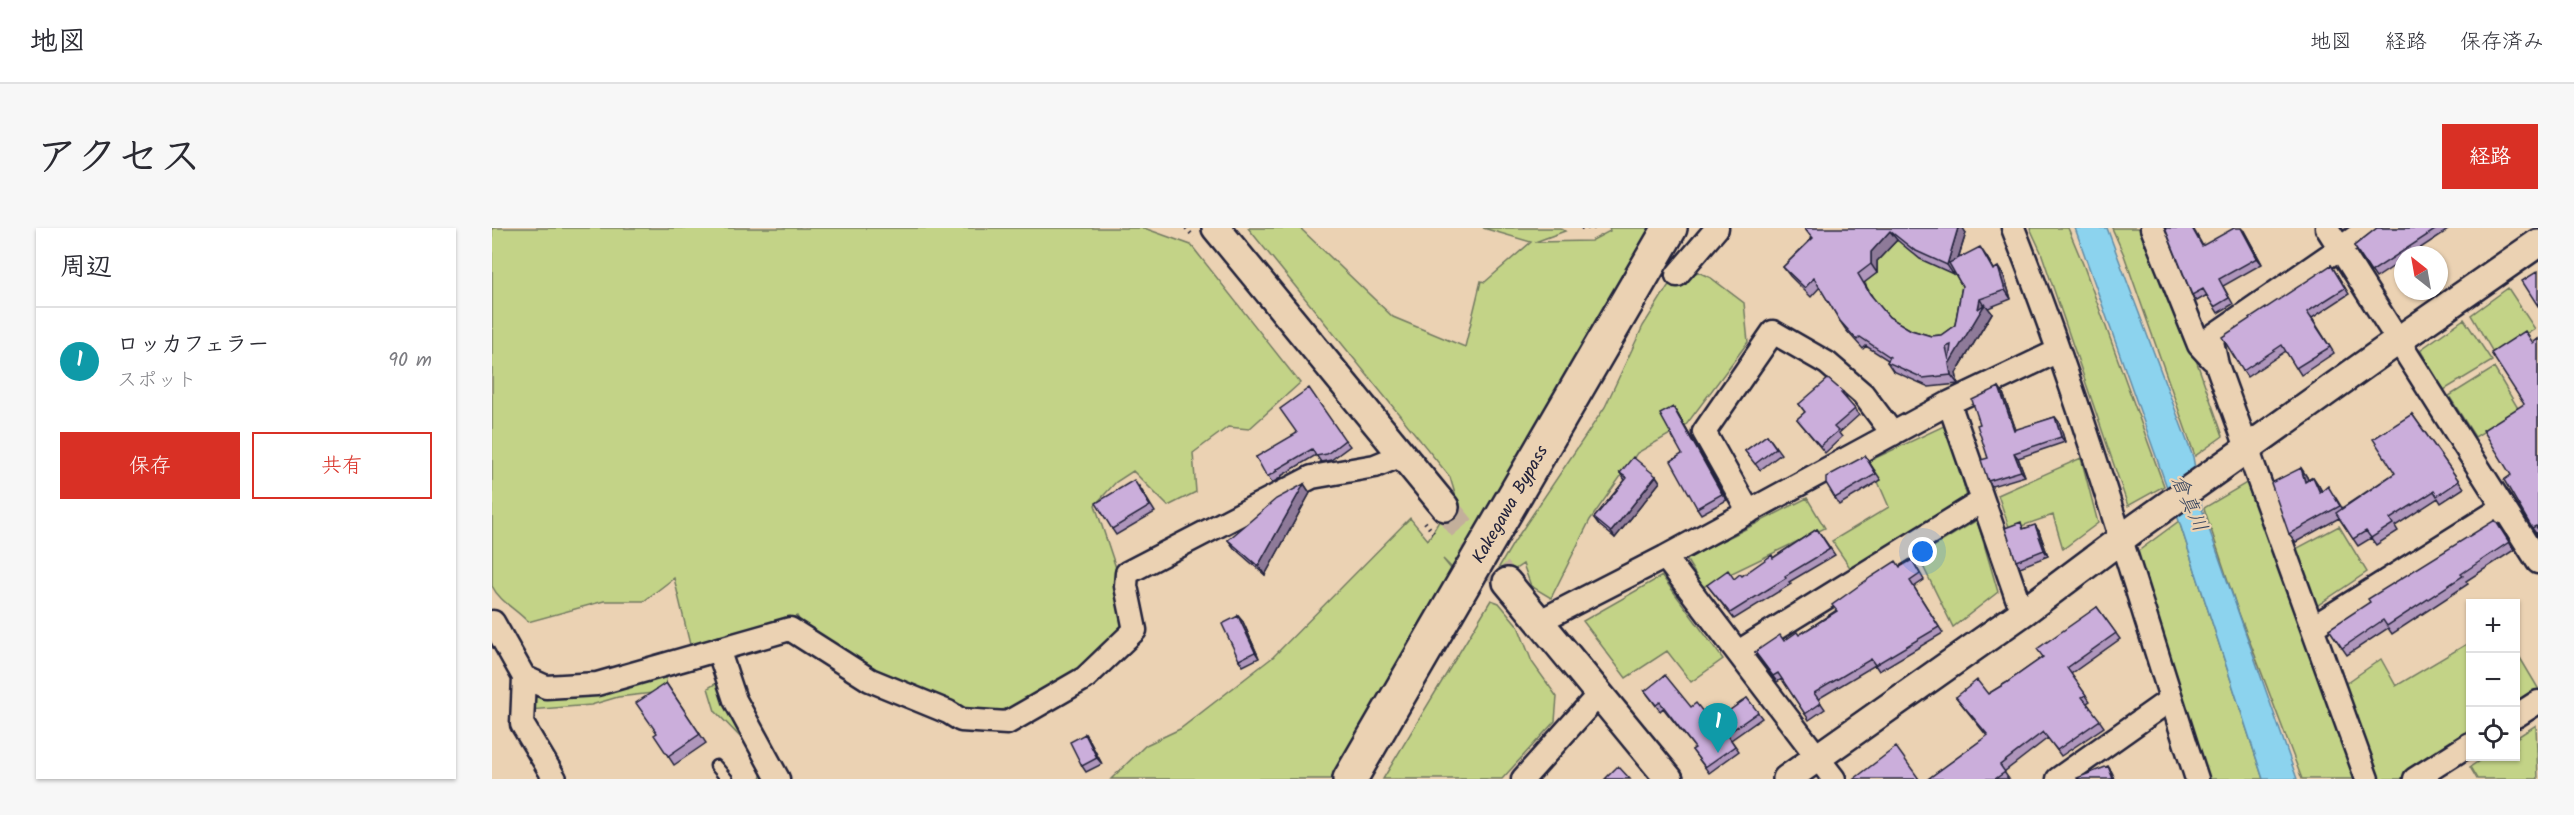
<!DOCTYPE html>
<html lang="ja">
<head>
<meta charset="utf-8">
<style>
	:root { --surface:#fff; --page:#f7f7f7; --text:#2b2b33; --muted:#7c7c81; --line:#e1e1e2; --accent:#d93025 }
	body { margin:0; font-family:Kalam,"Klee One",sans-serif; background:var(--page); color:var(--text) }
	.controls { position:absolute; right:18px; bottom:18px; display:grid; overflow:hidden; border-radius:0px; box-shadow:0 2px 4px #0004 }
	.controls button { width:54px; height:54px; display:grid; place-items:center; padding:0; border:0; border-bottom:2px solid var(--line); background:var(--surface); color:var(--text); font:30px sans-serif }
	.compass { position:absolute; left:1902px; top:18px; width:54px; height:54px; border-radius:50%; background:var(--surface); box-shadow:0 2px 4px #0004; rotate:329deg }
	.you { position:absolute; left:1431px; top:324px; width:21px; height:21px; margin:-15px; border:4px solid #fff; border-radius:50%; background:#1a73e8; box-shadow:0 0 0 9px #1a73e833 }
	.badge { display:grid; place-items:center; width:39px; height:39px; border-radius:50%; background:var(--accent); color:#fff; font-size:20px; font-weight:700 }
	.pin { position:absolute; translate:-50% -50px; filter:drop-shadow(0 2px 3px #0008) }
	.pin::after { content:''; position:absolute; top:32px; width:21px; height:18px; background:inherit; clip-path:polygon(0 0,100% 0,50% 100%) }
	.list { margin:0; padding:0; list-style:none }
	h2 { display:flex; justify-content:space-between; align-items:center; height:78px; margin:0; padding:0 24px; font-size:26px }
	h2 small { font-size:20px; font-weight:400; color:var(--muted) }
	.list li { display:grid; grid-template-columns:39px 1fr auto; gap:18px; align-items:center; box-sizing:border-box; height:108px; padding:0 24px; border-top:2px solid var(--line) }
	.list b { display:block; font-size:22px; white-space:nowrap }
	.list p { margin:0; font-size:20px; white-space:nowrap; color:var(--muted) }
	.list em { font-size:20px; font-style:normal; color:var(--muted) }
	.actions { display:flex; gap:12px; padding:18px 24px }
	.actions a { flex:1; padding:14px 0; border:2px solid var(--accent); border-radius:0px; text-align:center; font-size:21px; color:var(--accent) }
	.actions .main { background:var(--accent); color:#fff }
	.icon { flex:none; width:33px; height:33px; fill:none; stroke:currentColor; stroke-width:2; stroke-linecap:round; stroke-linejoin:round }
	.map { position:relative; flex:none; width:2046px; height:551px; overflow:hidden; border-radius:0px }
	header { display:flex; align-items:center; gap:36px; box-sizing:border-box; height:84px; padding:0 30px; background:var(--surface); border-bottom:2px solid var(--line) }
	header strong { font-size:28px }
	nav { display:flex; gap:33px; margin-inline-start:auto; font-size:21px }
	.intro { display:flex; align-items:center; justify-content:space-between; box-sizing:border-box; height:144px; padding:0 36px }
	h1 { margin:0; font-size:42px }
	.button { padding:15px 27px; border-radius:0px; background:var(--accent); color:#fff; font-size:21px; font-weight:700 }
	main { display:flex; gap:36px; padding:0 36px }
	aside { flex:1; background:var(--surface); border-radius:0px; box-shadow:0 2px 4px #0004 }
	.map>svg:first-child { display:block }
	.green { fill:#c3d387; stroke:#727a61; stroke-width:1.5 }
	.water { fill:#8cd3ee; stroke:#628ca6; stroke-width:1.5 }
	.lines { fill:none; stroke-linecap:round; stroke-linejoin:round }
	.tertiary-tunnel { stroke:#c3af9b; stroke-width:27; stroke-dasharray:27 14; stroke-linecap:butt }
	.service-casing { stroke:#22223b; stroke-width:15 }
	.minor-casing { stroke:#22223b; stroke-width:27 }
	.tertiary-casing { stroke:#22223b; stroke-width:32 }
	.trunk-casing { stroke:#22223b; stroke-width:38 }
	.path { stroke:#22223b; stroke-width:4; stroke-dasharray:1.5 4.5; stroke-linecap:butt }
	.service { stroke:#ebd2b3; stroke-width:10 }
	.minor { stroke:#ebd2b3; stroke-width:22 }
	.tertiary { stroke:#ebd2b3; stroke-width:27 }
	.trunk { stroke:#ebd2b3; stroke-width:33 }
	.wall { fill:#af96bc; stroke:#22223b; stroke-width:1.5; fill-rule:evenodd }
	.shaded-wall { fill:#8e7a99; stroke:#22223b; stroke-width:1.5 }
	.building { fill:#cbaedb; stroke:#22223b; stroke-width:1.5; fill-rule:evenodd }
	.labels { text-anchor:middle; stroke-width:4.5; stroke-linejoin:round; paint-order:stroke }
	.street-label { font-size:18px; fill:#22223b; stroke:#ebd2b3 }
	.water-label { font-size:20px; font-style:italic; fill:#37455f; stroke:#ebd2b3 }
</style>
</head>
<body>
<header>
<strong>地図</strong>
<nav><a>地図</a><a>経路</a><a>保存済み</a></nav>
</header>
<div class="intro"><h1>アクセス</h1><a class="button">経路</a></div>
<main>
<aside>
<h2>周辺<small></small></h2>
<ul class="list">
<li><span class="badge" style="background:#0f9aa8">1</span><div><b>ロッカフェラー</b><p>スポット</p></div><em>90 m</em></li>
</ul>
<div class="actions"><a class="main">保存</a><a>共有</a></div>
</aside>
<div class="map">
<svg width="2046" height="551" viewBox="0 0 2046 551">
	<rect width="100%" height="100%" fill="#ebd2b3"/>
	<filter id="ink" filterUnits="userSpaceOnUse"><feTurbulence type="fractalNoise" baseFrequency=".0167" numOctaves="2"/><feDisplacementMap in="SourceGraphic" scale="12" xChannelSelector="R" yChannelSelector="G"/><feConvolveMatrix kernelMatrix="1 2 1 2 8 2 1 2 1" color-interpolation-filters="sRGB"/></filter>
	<g filter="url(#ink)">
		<path class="green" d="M0,0H652L699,17L808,155L757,201L736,199L701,225L704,264L676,278L641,243L624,254L603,277L626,346L631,414L555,471L469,492L318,412L305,388L201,429L182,350L152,373H112L36,394C24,381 8,374 0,358Z
			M756,0H808L901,89L973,119L989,53L993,54L1039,14L991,0H1068L1073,3L1043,14L1099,13L1118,3L1117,0H1161L961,341L951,331L960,342L876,494L840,551H619L654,517L688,501L781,429L918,290L936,312L963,266L958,249Z
			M1538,0H1576L1591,36L1672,258L1636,278L1549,24Z
			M1620,0H1653L1681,67L1731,208L1703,228L1632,27Z
			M1405,12L1466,48L1484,80L1460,116C1442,110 1423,106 1406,98C1395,94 1376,66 1373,54L1385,45V33Z
			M1206,44L1219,50L1252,75L1256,114L1194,197L1145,225L1098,292L1059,370L1039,358L1031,336L1013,348L1007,339L1022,314L1113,179L1151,98L1176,58Z
			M2016,60L2043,101L2002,126L1979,87Z
			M1972,91L2000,133L1952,162L1928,122Z
			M2002,140L2027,182L1983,209L1957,168Z
			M1456,196L1475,269L1359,341L1340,313L1397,279L1377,233Z
			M1589,230L1606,295L1571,321L1561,287L1518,302L1506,267Z
			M1761,251L1869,551H1810L1745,380L1712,280Z
			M1315,270L1333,300L1211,359L1194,331Z
			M1485,292L1506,364L1461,399L1426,328Z
			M1687,293L1771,551H1705L1637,330Z
			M1847,298L1875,344L1823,379L1802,322Z
			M1170,348L1231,431L1199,454L1175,423L1134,450L1091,393Z
			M999,372L1007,375L1026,398L1040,434L1065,469L1063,493L1010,551H891Z
			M1978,414V506L1909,551H1887L1853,456L1889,431L1904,458Z
			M2024,423L2046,460V463L2024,477Z
			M175,445L174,455L161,465L126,469L99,477L37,482L40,465Z
			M231,451L284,551H268L270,545L251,512L223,483L216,460Z
			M2044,497L2046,551H1985L1978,539L1993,529L2024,528V510Z"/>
		<path class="water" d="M1583,0H1615L1701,229L1710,281L1805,551H1771L1687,293Z"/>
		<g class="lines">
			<path class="tertiary-tunnel" d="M953,279L1015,354"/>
			<defs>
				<path id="service" d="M224,538L235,551"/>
				<path id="minor" d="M1521,0C1592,180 1645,367 1705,551
					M1660,0L1707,117L1720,131
					M1835,0L2046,334
					M1185,47L1225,0
					M1457,175L1525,370L1533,383
					M1257,284L1212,204L1281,104L1335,135L1371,166L1401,206
					M1173,329L1342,551
					M1048,393L1173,329L1457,175L1566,123
					M1,394L32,449L30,496L63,551
					M1821,399L2010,280
					M226,421L243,472L286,551
					M1246,424L1490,273
					M32,449L54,459L105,456L298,401L378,452L456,484L469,492L515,495L593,450L643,402L634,358L635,345L820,249L883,238L910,227
					M2024,488L2046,474
					M1031,551L1108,465
					M1566,551L1679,471
					M1875,551L1725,137L1719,109L1877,0
					M1923,551L1978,516"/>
				<path id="tertiary" d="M724,0L953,279
					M1015,354L1177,551
					M1295,551L1533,383L1645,299L1907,112L2046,15"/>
				<g id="trunk">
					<path id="s1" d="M858,551L1178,0"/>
				</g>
			</defs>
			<use href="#service" class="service-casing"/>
			<use href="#minor" class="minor-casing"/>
			<use href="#tertiary" class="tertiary-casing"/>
			<use href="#trunk" class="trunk-casing"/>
			<path class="path" d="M694,0L702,9
				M1089,0H1106
				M933,294L943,307"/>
			<use href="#service" class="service"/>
			<use href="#minor" class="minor"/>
			<use href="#tertiary" class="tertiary"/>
			<use href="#trunk" class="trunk"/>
		</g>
		<path class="wall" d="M1701,0L1711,18L1752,3L1770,36L1731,58L1741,76L1726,85L1715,67L1705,73L1700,67Z
			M1885,0H1959L1918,27H1911V32L1884,50L1862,18Z
			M1313,1L1474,5L1466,31L1494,28L1502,41L1512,48L1519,71L1496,80L1500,85L1464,145L1466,156L1437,159L1401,143L1395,134L1396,132L1374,118L1371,121L1354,102L1348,93L1328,59L1319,69L1298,48L1291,39L1320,10ZM1405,12L1428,31L1461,46L1462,44L1470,58L1463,97L1449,107L1439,108L1419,102L1397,89L1381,70L1372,55L1385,45V33Z
			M1839,37L1857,66L1820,90L1842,125L1809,147L1794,123L1755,149L1751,143Z
			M2046,111V306L2045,307L2040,300L2019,247L2032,176L2041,115Z
			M1507,159L1511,165L1524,202L1563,189L1567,194L1573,214L1526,230L1533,248L1500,258L1496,253V230L1488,196Z
			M1351,164L1355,170L1354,171L1367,187L1347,205L1350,209L1333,225L1305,191L1313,184L1307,176Z
			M1185,185L1235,272L1209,286L1205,280L1190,226Z
			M1920,186L1972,260L1949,275L1946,270L1903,298L1906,303L1884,317L1879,310L1866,318L1847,290L1804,314L1797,306L1809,240L1815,249L1816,252L1821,249L1827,258L1830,263L1842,267L1850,280L1903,245Z
			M1275,207L1289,226L1268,242L1253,223Z
			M853,212L858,218L839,232L829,234L824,227L789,248L790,249L780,255L764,229Z
			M1373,228L1389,252L1347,277L1343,270Z
			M1128,245L1164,248L1168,254L1123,310L1107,297L1102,290L1133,252Z
			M812,256L818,265L773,347L742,320L736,312Z
			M647,258L663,284L624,307L620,301Z
			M1533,300L1547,303L1556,328L1528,339L1524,333Z
			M2009,300L2022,322L1974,353L1976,356L1900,406L1896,400L1855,427L1837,401Z
			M1325,301L1343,327L1297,354L1299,356L1242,391L1215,357L1242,351L1250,348L1281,330Z
			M1424,338L1432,352L1422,359L1451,405L1387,443L1383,437L1326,471L1333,481L1317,492L1290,451L1285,454L1263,424L1307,407L1409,339Z
			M1605,379L1628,411L1579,446L1598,473L1595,475L1612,499L1569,528L1556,510L1512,544L1517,551H1436L1495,508L1464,469L1496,466L1514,455L1551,429Z
			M746,388L751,394L767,430L751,438L747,432Z
			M174,455L214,515L182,537L176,528L165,505Z
			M1153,463L1199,479L1220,495L1255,470L1270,490L1239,512L1247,523L1217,545L1200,522L1203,520L1171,480L1168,483Z
			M593,506L597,512L610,536L594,544L590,538Z"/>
		<path class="shaded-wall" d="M1466,0H1471L1474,5L1461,46L1455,37Z
			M1749,0L1752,3L1770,36L1765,30Z
			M1398,3L1405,12L1385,33V45L1379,36V24Z
			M1488,19L1494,28L1507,51L1501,42Z
			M1506,39L1512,48L1519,71L1513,62Z
			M1488,71L1492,78L1493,76L1500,85L1464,145L1466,156L1459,147L1457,136L1486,81Z
			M1507,159L1511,165L1526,208L1522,202Z
			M1181,179L1185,185L1235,272L1230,266Z
			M1563,189L1567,194L1573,214L1569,209Z
			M1522,225L1526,230L1533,248L1529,243Z
			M1809,240L1815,249L1819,262L1813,254Z
			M1164,248L1168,254L1123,310L1119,304Z
			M1821,249L1827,258L1834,274L1828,265Z
			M812,256L818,265L773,347L766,338Z
			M1543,297L1547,303L1556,328L1552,322Z
			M746,388L751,394L767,430L763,424Z
			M593,506L597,512L610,536L605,530Z
			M1616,538L1620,544L1623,551H1621Z"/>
		<path class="building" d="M1314,0H1466L1455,37L1422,22L1398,3L1379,24V36L1366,46L1378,66L1397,89L1419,102L1439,108L1449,107L1463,97L1470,58L1457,35L1488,19L1501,42L1506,39L1513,62L1488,71L1486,81L1493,76L1457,136L1459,147L1431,150L1395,134L1398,129L1368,109L1365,112L1348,93L1322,50L1313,60L1291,39L1321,10L1313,1ZM1459,117L1457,132L1454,119Z
			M1673,0H1700L1710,18L1742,0H1749L1765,30L1727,51L1737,70L1722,79L1711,61L1700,67Z
			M1885,0H1946L1879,44L1862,18Z
			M1839,37L1853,60L1815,84L1838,119L1804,140L1790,117L1751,143L1730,109Z
			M2046,43V78L2030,53Z
			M2033,103L2041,115L2046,111V302L2044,298L2040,300L2012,252L2019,247L1991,202L2032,176L1999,125Z
			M1336,151L1351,164L1349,165L1363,181L1342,199L1346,203L1328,218L1305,191L1313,184L1307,176Z
			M1507,159L1522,202L1563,189L1569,209L1522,225L1529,243L1496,253L1489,232L1496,230L1485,197L1488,196L1480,172Z
			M817,160L853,212L835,226L824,228L820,221L784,242L785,243L775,249L764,229L805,205L788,181Z
			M1181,179L1230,266L1205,280L1179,233L1190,226L1168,186Z
			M1920,186L1967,253L1945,268L1942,263L1898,291L1901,296L1879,310L1874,303L1861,311L1844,285L1903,245L1881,211Z
			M1275,207L1284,220L1263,236L1253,223Z
			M1373,228L1384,246L1343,270L1334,255V249Z
			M1141,229L1164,248L1119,304L1102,290L1135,250L1128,245Z
			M1809,240L1813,254L1821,249L1828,265L1836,258L1848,278L1797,306L1779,255Z
			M642,252L658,278L620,301L604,275Z
			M812,256L766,338L736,312L784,271Z
			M2003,292L2017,314L1969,346L1971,348L1895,398L1891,392L1850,420L1837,401L1878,374L1876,371Z
			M1529,294L1531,301L1543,297L1552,322L1524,333L1513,300Z
			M1325,301L1338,321L1293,348L1294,350L1238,385L1215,357L1236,342L1242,351L1248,346L1250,348L1280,327L1281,330Z
			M1420,332L1428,346L1418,353L1447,399L1383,437L1379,431L1322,465L1329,475L1313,486L1286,445L1281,448L1263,424L1288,407L1292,413L1305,404L1307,407L1345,383L1340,377L1379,349L1404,333L1408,339Z
			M1605,379L1624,405L1575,440L1594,467L1590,469L1608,492L1565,522L1551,504L1508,537L1513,544L1503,551H1436L1496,507L1464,469L1485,452L1496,466L1514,455L1551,429L1545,421Z
			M746,388L763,424L747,432L730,396Z
			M1173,447L1199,479L1204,475L1220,495L1255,470L1266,484L1235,506L1243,518L1213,539L1200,522L1203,520L1168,474L1164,477L1153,463Z
			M174,455L208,506L176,528L162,507L165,505L144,475Z
			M593,506L605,530L590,538L578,514Z
			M1404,519L1427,551H1362Z
			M1126,538L1138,551H1113Z
			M1616,538L1621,551H1586L1585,550Z"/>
	</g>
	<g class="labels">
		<g class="street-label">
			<text dy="6" stroke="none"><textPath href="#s1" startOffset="318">Kakegawa Bypass</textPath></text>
		</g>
		<g class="water-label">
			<text transform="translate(1698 275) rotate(66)" y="7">倉真川</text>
		</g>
	</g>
</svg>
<div class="controls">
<button>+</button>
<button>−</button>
<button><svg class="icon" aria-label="locate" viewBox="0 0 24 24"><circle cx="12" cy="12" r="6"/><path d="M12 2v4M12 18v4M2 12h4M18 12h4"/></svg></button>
</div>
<svg class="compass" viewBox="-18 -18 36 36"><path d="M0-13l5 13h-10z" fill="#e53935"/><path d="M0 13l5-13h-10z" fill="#7c7c81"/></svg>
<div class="you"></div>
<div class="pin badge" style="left:1226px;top:525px;background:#0f9aa8">1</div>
</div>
</main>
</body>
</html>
